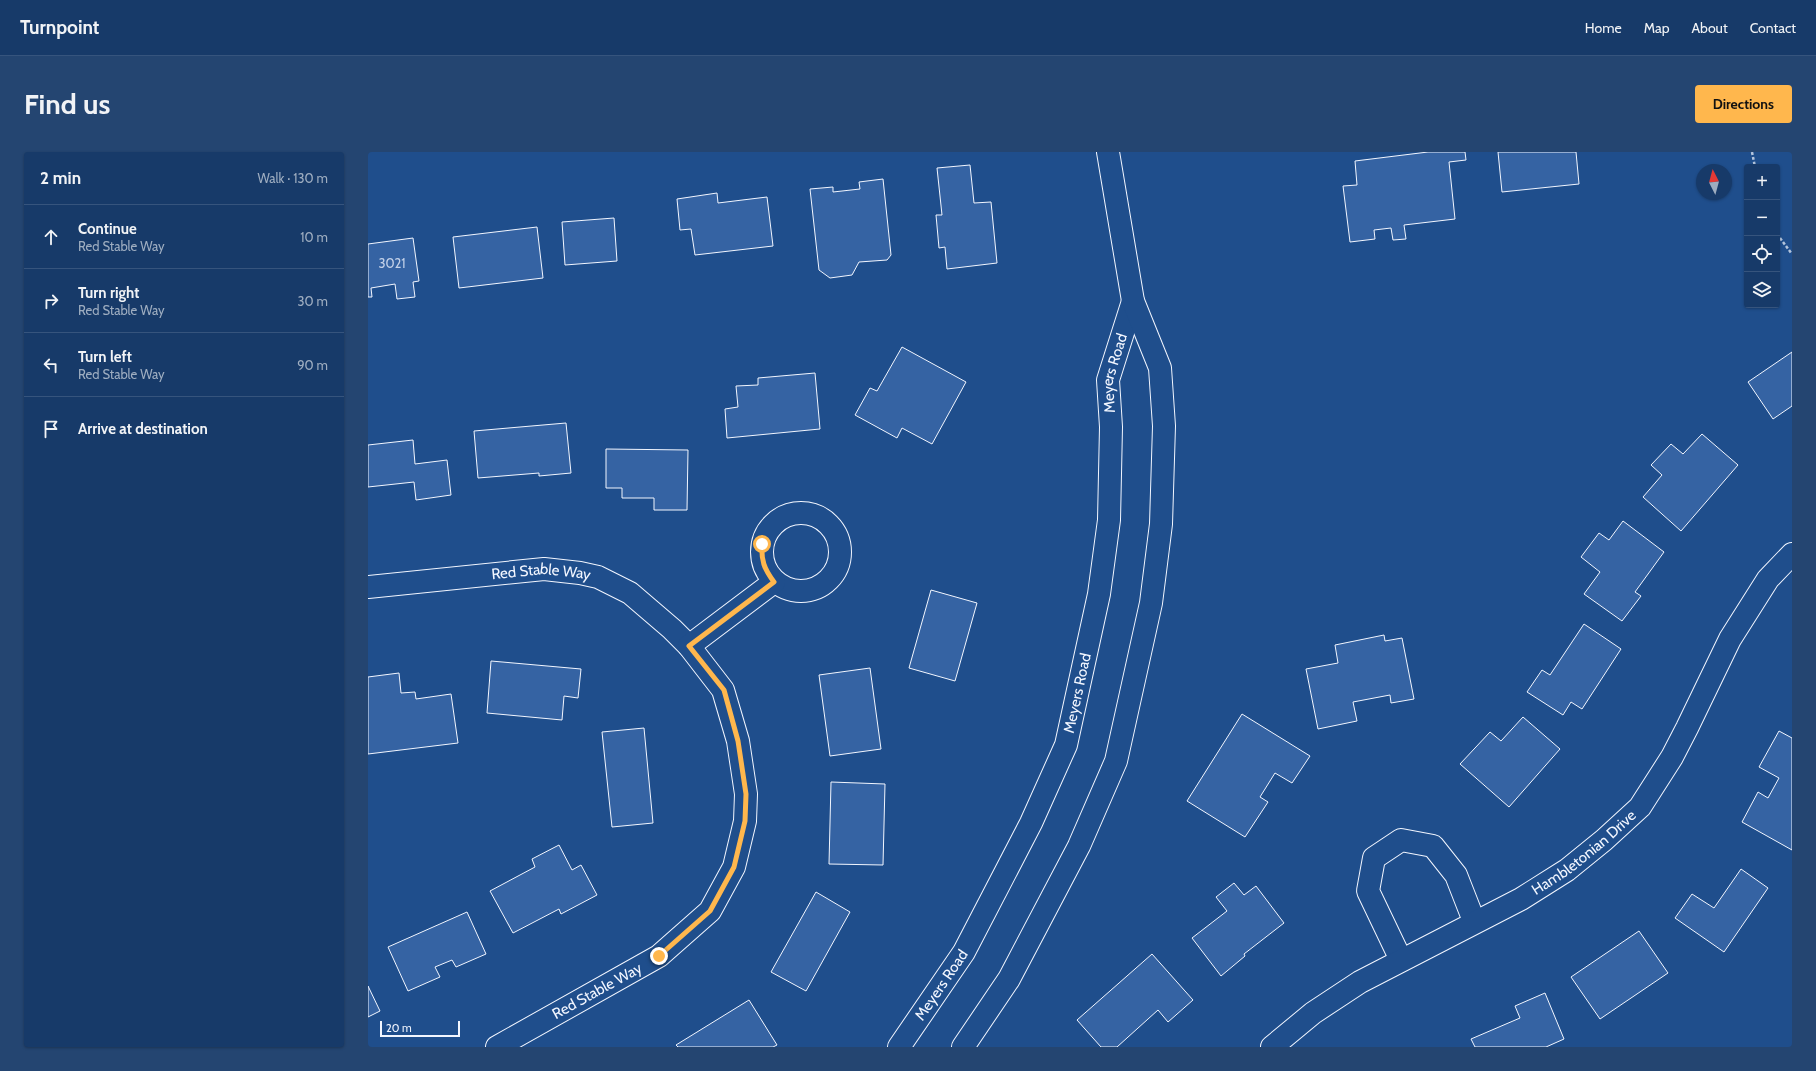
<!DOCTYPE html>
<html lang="en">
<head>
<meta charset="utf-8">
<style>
	:root { --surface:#173a69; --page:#244571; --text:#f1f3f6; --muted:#9eadc0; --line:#36547d; --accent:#ffb74d }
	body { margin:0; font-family:Cabin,sans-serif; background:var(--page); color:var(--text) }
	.controls { position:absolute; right:12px; top:12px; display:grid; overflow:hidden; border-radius:4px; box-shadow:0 1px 3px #0004 }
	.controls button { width:36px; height:36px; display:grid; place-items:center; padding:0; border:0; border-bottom:1px solid var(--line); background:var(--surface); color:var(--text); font:20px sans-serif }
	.compass { position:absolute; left:1328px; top:12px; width:36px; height:36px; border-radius:50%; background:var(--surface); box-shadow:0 1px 3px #0004; rotate:354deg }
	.scale { position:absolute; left:12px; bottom:10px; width:80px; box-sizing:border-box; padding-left:4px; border:2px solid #f2f6ff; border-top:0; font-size:11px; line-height:14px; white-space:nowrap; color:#f2f6ff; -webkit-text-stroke:3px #1f4e8c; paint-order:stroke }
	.stop { position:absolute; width:12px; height:12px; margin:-9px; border:3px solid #ffb74d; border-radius:50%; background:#fff }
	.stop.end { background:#ffb74d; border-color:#fff; box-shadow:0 1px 4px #0008 }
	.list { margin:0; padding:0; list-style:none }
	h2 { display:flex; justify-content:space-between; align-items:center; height:52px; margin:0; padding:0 16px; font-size:17px }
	h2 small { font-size:13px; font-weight:400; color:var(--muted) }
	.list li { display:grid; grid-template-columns:26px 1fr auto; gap:12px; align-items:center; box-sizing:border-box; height:64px; padding:0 16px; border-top:1px solid var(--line) }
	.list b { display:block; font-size:15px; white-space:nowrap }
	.list p { margin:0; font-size:13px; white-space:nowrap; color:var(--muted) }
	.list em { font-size:13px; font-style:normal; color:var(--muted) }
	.icon { flex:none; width:22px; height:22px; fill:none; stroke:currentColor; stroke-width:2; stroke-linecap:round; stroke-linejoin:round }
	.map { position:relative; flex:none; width:1424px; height:895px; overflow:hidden; border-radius:4px }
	header { display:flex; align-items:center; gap:24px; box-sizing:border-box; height:56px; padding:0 20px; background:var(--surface); border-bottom:1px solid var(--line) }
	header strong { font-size:19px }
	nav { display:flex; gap:22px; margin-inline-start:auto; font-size:14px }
	.intro { display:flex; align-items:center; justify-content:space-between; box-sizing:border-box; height:96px; padding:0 24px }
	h1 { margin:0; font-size:28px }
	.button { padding:10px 18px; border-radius:4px; background:var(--accent); color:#111; font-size:14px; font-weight:700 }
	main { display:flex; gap:24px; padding:0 24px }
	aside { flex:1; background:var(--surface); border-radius:4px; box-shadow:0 1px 3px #0004 }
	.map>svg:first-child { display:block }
	.building { fill:#3563a3; stroke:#f2f6ff }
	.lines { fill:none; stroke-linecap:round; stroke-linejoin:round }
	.minor-casing { stroke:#f2f6ff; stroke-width:24 }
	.tertiary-casing { stroke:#f2f6ff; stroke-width:24 }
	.path { stroke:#b3c4dc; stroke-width:2.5; stroke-dasharray:3 2; stroke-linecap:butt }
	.minor { stroke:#1f4e8c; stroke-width:22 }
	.tertiary { stroke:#1f4e8c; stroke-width:22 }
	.route { stroke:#ffb74d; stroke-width:5 }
	.labels { text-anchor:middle; stroke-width:3; stroke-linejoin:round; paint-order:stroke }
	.number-label { font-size:13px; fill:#c3d1e8 }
	.street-label { font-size:15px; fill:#f2f6ff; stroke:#1f4e8c }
</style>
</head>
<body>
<header>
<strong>Turnpoint</strong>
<nav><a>Home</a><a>Map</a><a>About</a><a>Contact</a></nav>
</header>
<div class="intro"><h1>Find us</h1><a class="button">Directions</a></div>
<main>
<aside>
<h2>2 min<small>Walk · 130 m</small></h2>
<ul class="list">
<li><svg class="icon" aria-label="ahead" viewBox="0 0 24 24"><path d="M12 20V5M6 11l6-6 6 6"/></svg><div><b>Continue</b><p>Red Stable Way</p></div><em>10 m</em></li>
<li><svg class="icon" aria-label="right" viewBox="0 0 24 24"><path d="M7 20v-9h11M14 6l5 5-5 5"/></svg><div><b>Turn right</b><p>Red Stable Way</p></div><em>30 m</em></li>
<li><svg class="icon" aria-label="left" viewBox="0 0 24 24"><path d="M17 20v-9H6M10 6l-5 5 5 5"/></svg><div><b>Turn left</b><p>Red Stable Way</p></div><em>90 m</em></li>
<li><svg class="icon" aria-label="arrive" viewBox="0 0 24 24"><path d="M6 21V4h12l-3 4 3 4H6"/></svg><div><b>Arrive at destination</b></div></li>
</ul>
</aside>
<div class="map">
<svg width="1424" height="895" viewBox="0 0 1424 895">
	<rect width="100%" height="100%" fill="#1f4e8c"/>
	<path class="building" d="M1060,0H1097L1098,8L1081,10L1087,67L1036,73L1038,87L1025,88L1023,76L1006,78L1007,87L982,90L975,34L989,33L987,9Z
		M1130,0H1208L1211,32L1134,40Z
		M602,13L606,51L623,50L629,111L579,117L577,95L571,96L568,63H574L569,16Z
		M515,27L523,103L519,108L491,110L484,123L462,126L451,118L442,37L465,35V40L492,37L491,30Z
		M349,41L350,51L399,45L405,94L327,103L323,77L312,78L309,47Z
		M246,66L249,109L197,113L194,70Z
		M169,75L175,126L91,136L85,85Z
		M45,86L51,129L45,130L47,145L29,147L27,132L3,136L4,145H0V92Z
		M534,195L598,230L564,292L534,276L529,286L487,263L502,236L509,239Z
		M1424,200V254L1405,267L1380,230Z
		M447,221L452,277L359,286L357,257L370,255L368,234L390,233V226Z
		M198,271L203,321L171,324V321L110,326L106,279Z
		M1334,282L1370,313L1313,379L1275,345L1294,323L1283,313L1303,292L1315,302Z
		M45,288L47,312L79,308L83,343L48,348L46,330L0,335V293Z
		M238,297L320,298L319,358H286V346H254V336H238Z
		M1255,369L1296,400L1267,440L1273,444L1254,469L1216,442L1232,420L1213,405L1231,381L1241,388Z
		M563,438L609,451L587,529L541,516Z
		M1216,472L1253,497L1214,557L1203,550L1195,563L1159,540L1174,518L1182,523Z
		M1016,483L1017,489L1034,486L1046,547L1023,551L1022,543L985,550L989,569L950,577L938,517L970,511L967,493Z
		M123,509L213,517L210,546L196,544L194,568L119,561Z
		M502,516L513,597L462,604L451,523Z
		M31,521L33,541L47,540L48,547L83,542L90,591L0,602V525Z
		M874,562L942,604L924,631L907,621L892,645L900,650L877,685L819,649Z
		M1155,565L1192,597L1141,655L1092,612L1122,580L1133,589Z
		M276,576L285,671L244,675L234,580Z
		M1411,579L1424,586V698L1374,670L1390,640L1400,646L1411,626L1391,615Z
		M463,630L517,632L515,713L461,712Z
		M191,693L204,718L213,713L229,743L193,762L191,757L145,781L122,739L167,715L164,707Z
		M1373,717L1400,736L1356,800L1307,766L1324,742L1346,756Z
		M866,731L876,743L888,734L916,771L876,802L877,804L853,824L824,786L859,759L848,745Z
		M448,740L482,760L438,839L403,820Z
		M99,760L118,802L88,815L84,808L67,815L72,825L40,839L20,795Z
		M1271,779L1300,821L1232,867L1203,825Z
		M784,802L825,848L800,870L790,858L749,895H733L709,868Z
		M0,834L12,859L0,865Z
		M1177,841L1196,887L1178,895H1107L1103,887L1152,866L1147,854Z
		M381,848L409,893L405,895H310L308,893Z"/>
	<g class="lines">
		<defs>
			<g id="minor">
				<circle cx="433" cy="400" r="39"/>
				<path id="s1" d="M0,435L176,417L212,421L230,425L262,441L304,477L321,494L355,538L370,589L378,642L377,669L366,715L342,759L291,804L129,895"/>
				<path d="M321,494L406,430"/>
				<path d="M1033,808L1000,739L1006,706L1033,688L1065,694L1088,723L1106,769"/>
				<path id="s2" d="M904,895L945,861L992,830L1153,747L1199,718L1236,688L1272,655L1304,605L1319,576L1362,487L1400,427L1424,402"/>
			</g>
			<g id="tertiary">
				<path id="s3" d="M531,895L596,800L663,671L698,593L731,442L741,368L743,275L740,228L765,149"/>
				<path d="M595,895L641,827L711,694L748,609L783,451L793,372L796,274L792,216L765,149L740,0"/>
			</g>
		</defs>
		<use href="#minor" class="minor-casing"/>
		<use href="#tertiary" class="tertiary-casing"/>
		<path class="path" d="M1384,0L1387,15
			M1409,82L1424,102"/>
		<use href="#minor" class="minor"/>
		<use href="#tertiary" class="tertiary"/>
	</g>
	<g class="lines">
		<path class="route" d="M291,804L342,759L366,715L377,669L378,642L370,589L356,538L321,494L406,430C396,417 393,408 394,392"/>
	</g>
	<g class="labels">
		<g class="number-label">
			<text x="24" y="116">3021</text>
		</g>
		<g class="street-label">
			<text dy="5" stroke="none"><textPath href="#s3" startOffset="723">Meyers Road</textPath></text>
			<text dy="5" stroke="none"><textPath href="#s1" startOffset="174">Red Stable Way</textPath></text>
			<text dy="5" stroke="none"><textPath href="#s3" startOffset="399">Meyers Road</textPath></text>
			<text dy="5" stroke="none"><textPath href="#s2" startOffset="369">Hambletonian Drive</textPath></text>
			<text dy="5" stroke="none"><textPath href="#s3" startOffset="75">Meyers Road</textPath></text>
			<text transform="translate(229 839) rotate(-29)" y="5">Red Stable Way</text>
		</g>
	</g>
</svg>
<div class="controls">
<button>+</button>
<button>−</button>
<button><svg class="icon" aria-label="locate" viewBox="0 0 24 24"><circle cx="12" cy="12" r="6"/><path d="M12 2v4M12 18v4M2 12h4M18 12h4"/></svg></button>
<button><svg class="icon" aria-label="layers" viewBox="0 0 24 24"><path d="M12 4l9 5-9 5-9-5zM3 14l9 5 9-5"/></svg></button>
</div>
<svg class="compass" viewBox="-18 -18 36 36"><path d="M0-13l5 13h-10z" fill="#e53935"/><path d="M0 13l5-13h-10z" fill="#9eadc0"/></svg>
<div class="scale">20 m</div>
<div class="stop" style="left:394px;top:392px"></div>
<div class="stop end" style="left:291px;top:804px"></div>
</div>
</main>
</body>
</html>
